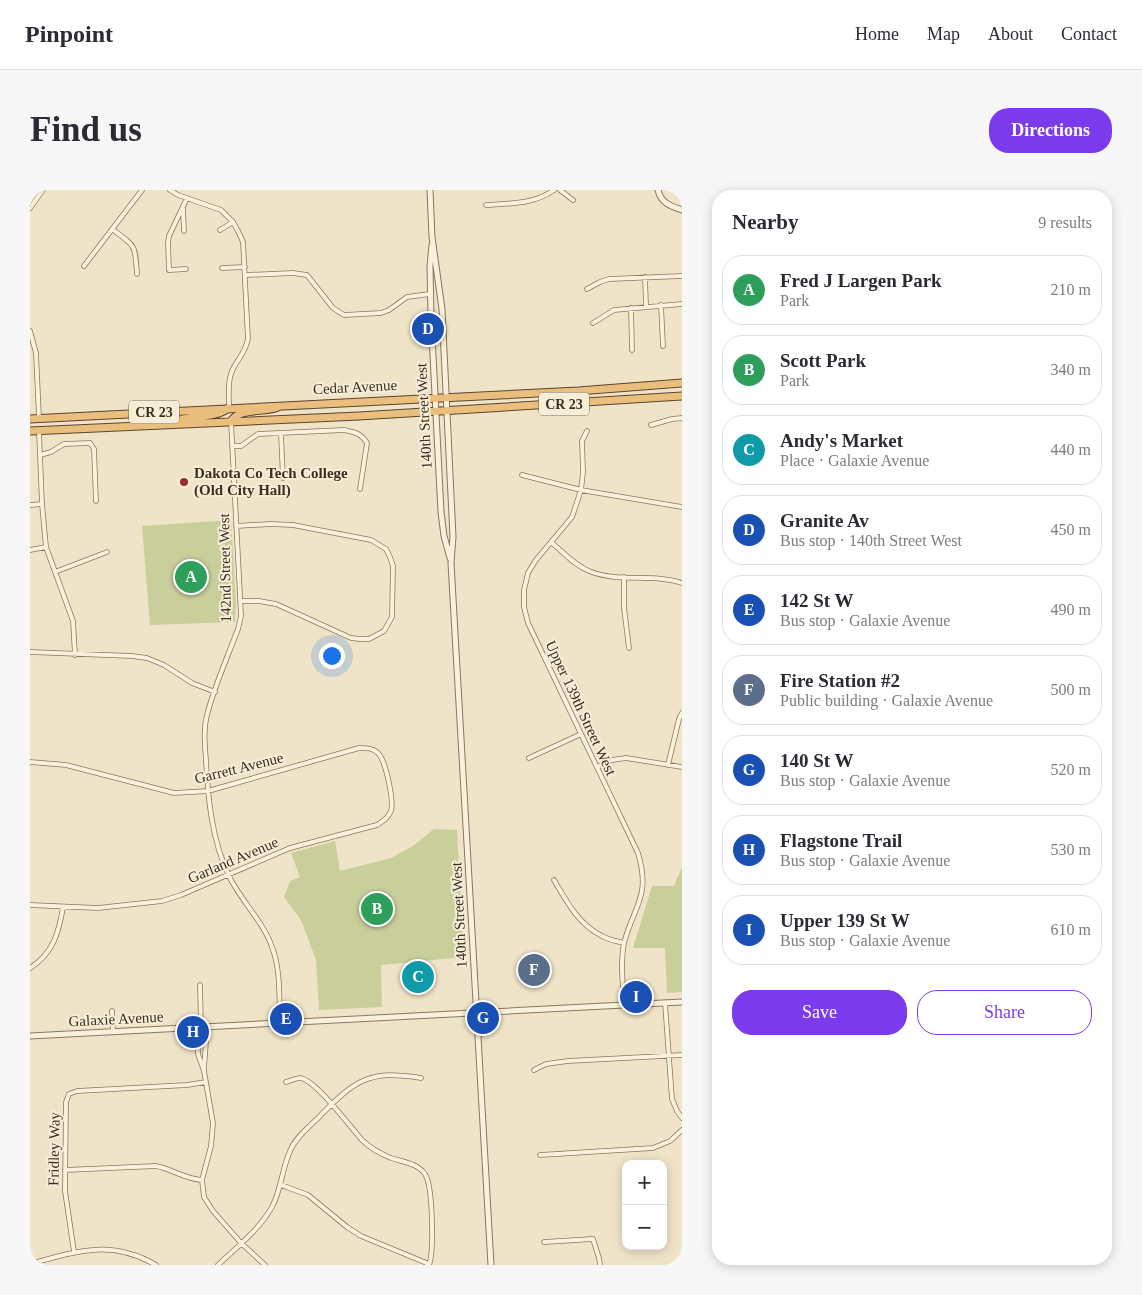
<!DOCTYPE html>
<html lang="en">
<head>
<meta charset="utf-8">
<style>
	:root { --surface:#fff; --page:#f7f7f7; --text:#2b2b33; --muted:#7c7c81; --line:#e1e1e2; --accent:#7c3aed }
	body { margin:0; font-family:Georgia,serif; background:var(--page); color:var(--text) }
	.controls { position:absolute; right:15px; bottom:15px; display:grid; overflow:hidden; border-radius:10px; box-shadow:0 2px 12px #0003 }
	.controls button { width:45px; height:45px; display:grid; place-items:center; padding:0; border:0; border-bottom:1px solid var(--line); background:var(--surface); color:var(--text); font:25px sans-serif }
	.you { position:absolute; left:301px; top:465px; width:18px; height:18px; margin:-12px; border:4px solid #fff; border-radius:50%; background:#1a73e8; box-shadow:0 0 0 8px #1a73e833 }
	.badge { display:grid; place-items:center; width:32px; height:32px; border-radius:50%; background:var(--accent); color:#fff; font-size:16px; font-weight:700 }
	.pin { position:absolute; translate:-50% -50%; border:2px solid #fff; box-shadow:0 1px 5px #0006 }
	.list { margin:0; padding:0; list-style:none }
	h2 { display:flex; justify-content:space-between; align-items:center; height:65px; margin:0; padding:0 20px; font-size:21px }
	h2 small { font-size:16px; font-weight:400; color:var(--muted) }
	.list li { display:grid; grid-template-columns:32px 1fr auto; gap:15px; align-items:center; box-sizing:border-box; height:70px; margin:0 10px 10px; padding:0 10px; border:1px solid var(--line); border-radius:20px }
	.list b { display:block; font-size:19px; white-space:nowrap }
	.list p { margin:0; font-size:16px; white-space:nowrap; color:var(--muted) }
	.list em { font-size:16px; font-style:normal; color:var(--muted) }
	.actions { display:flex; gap:10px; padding:15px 20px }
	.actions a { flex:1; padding:11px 0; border:1px solid var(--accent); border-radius:20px; text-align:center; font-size:18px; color:var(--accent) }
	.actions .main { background:var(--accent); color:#fff }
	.map { position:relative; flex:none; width:652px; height:1075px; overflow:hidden; border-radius:20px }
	header { display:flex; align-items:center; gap:30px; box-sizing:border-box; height:70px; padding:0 25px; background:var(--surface); border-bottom:1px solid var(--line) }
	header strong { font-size:24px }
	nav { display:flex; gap:28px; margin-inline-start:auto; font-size:18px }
	.intro { display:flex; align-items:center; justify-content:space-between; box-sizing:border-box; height:120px; padding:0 30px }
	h1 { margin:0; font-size:35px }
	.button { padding:12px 22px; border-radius:20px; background:var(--accent); color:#fff; font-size:18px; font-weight:700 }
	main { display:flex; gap:30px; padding:0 30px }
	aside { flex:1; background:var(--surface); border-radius:20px; box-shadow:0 2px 12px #0003 }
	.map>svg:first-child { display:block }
	.green { fill:#c9cf9b }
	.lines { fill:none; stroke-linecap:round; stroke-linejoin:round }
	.minor-casing { stroke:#8d765c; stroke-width:5.5 }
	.tertiary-casing { stroke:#8d765c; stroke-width:7 }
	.trunk-casing { stroke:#5b4430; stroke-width:9 }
	.minor { stroke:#faf1dc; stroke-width:4 }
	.tertiary { stroke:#faf1dc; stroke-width:5 }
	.trunk { stroke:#eabe7c; stroke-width:7 }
	.poi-dot { fill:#9e2a2b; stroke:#f7eed8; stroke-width:2 }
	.labels { text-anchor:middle; stroke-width:4; stroke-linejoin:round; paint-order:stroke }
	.shield { fill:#f7eed8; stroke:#756857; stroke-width:1 }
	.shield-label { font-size:14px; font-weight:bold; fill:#3d2e20 }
	.street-label { font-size:15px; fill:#3d2e20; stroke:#f7eed8 }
	.poi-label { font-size:15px; font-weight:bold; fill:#3d2e20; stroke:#f7eed8; text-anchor:start }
</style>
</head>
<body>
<header>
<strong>Pinpoint</strong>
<nav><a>Home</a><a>Map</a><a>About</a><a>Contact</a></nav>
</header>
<div class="intro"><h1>Find us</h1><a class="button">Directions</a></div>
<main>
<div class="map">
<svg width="652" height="1075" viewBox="0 0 652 1075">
	<rect width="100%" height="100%" fill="#f0e4c8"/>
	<path class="green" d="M201,330L206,413L205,432L120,435L112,336Z
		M404,639L427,640L434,767L351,775L352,817L289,820L286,770L271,730L254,707L260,691L270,687L261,663L305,651L310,681L361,668L383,656Z
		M652,677V802L637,803L635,758H603L622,696H644Z"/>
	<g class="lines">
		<defs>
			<path id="minor" d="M140,0L148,5L191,20L203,32L208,41L213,52L218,149C215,163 210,166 204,177C197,189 199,204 199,217
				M530,0L543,10
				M456,15C481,13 502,15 524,0
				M0,18L13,0
				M153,19L154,41
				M82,39C106,57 105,54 107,84
				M190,40L203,32
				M54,76L112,0
				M192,78L215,77
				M156,79L139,80L138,53L139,46L157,8
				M216,85L263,83L277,85L303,118L314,125L351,123L359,120L377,107L400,104
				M615,87L616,116
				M557,99L570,92L579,89L652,86
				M631,115L633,156
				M601,118L602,160
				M563,133L584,120L652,114
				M0,141L6,163L9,228
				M201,231L211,426L208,439C198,466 184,497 177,525C173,540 175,555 176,571C178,609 182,651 199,686C211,711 233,731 242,757C251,780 249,809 250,833
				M621,235L642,229L652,228
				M9,241L12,314L16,357L43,431L45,465
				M557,241L552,251L553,282L551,300L542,327L506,370L498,383L494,400V417L498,433L608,663C621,707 604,715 594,753C590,773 593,795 594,815
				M251,244L253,288
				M202,256H211L228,244L314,240C324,242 331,243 337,253L330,299
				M10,265L21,262L34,254L60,253L64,259L66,311
				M492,285L551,300L652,317
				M0,315L12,314
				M206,336L241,334L263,335L341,350L356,359L360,367L363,376L362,427L354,441L339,449H330L321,448L246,414L229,411H210
				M521,352C533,362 544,375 559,381C588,393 622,383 652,393
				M0,360L16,357
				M25,382L77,362
				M594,387V418L599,458
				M0,462L102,466L117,468L134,475L162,493L185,502
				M499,568L551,544
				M0,572L36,575L144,603L178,601L329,558C337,558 343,558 348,563C356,571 364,611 361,621C358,628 353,631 347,635L260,658L151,705L132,711L68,718L0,715
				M638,575L649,529L652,523
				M567,577L582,570L596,568L652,577
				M524,690C537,712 548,734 572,746C578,750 587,751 594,753
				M0,778C23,764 29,742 33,717
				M170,795L171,837
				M635,813L642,909L647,921L652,928
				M82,821L83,842
				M167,837L168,864L174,881L183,933L181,956L172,990L174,1007L183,1021L211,1053L235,1075
				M174,879L177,837
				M504,880L516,874L538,871L652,865
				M256,892C260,891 266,888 270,888C285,889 321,938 332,950C340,958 351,964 361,968C373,972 387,973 395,984C403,996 404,1062 399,1075
				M510,965L623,958L640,951L652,940
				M35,980L126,976C142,979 155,989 172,990
				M251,995L278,1005L317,1037L331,1046L399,1074
				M514,1052L563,1049L569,1068L570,1075
				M44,1062L35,1001L36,912L39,904L47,901L157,895L176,892
				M0,1074C47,1061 81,1049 126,1075
				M188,1075C207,1057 229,1040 242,1017C252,998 252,977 261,959C266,947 279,937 288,928C324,891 338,879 391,888"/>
			<path id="tertiary" d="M400,0L402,47L412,119L423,347L421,373L461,1075
				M628,0C631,13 640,16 652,20
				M402,55L400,76L401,126L411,322L414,346L420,368
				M0,846L652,812"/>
			<path id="trunk" d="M0,229L548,201L652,193
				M147,230C160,227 189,227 198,218
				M201,231C211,217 233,223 248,217
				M0,241L329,226L652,206"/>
		</defs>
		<use href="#minor" class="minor-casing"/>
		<use href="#tertiary" class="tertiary-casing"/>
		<use href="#trunk" class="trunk-casing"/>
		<use href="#minor" class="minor"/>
		<use href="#tertiary" class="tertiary"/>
		<use href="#trunk" class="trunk"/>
	</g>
	<circle class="poi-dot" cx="154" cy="292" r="5"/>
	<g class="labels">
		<g class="shield">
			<rect x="509" y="202.5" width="50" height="23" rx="4"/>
			<rect x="99" y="210.5" width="50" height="23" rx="4"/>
		</g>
		<g class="shield-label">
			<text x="534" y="219">CR 23</text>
			<text x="124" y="227">CR 23</text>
		</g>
		<g class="street-label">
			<text transform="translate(325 197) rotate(-3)" y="5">Cedar Avenue</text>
			<text transform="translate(394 226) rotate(-93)" y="5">140th Street West</text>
			<text transform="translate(195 378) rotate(-91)" y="5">142nd Street West</text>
			<text transform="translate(551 518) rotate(65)" y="5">Upper 139th Street West</text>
			<text transform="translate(209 578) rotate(-14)" y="5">Garrett Avenue</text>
			<text transform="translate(203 670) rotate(-23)" y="5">Garland Avenue</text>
			<text transform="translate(429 725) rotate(-93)" y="5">140th Street West</text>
			<text transform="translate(86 829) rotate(-3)" y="5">Galaxie Avenue</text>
			<text transform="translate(24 959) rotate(-89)" y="5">Fridley Way</text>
		</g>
		<g class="poi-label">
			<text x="164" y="288">Dakota Co Tech College<tspan x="164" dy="17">(Old City Hall)</tspan></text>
		</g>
	</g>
</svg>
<div class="controls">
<button>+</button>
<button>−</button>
</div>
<div class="you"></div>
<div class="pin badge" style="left:161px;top:387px;background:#2e9e5b">A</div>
<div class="pin badge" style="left:347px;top:719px;background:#2e9e5b">B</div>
<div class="pin badge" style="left:388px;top:787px;background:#0f9aa8">C</div>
<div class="pin badge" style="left:398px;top:139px;background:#1a4fb4">D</div>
<div class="pin badge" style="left:256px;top:829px;background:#1a4fb4">E</div>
<div class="pin badge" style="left:504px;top:780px;background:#5c6f8a">F</div>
<div class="pin badge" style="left:453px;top:828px;background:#1a4fb4">G</div>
<div class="pin badge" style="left:163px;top:842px;background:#1a4fb4">H</div>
<div class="pin badge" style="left:606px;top:807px;background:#1a4fb4">I</div>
</div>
<aside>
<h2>Nearby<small>9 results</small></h2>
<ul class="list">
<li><span class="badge" style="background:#2e9e5b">A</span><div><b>Fred J Largen Park</b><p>Park</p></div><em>210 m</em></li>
<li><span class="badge" style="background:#2e9e5b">B</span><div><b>Scott Park</b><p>Park</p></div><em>340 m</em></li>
<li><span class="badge" style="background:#0f9aa8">C</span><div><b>Andy's Market</b><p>Place · Galaxie Avenue</p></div><em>440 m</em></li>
<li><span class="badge" style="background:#1a4fb4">D</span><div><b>Granite Av</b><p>Bus stop · 140th Street West</p></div><em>450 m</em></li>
<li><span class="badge" style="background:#1a4fb4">E</span><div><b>142 St W</b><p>Bus stop · Galaxie Avenue</p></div><em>490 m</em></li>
<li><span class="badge" style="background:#5c6f8a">F</span><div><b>Fire Station #2</b><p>Public building · Galaxie Avenue</p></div><em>500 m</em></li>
<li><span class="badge" style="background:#1a4fb4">G</span><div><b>140 St W</b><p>Bus stop · Galaxie Avenue</p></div><em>520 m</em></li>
<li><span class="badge" style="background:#1a4fb4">H</span><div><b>Flagstone Trail</b><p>Bus stop · Galaxie Avenue</p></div><em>530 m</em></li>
<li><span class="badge" style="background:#1a4fb4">I</span><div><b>Upper 139 St W</b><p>Bus stop · Galaxie Avenue</p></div><em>610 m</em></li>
</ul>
<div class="actions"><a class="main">Save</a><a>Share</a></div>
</aside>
</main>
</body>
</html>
